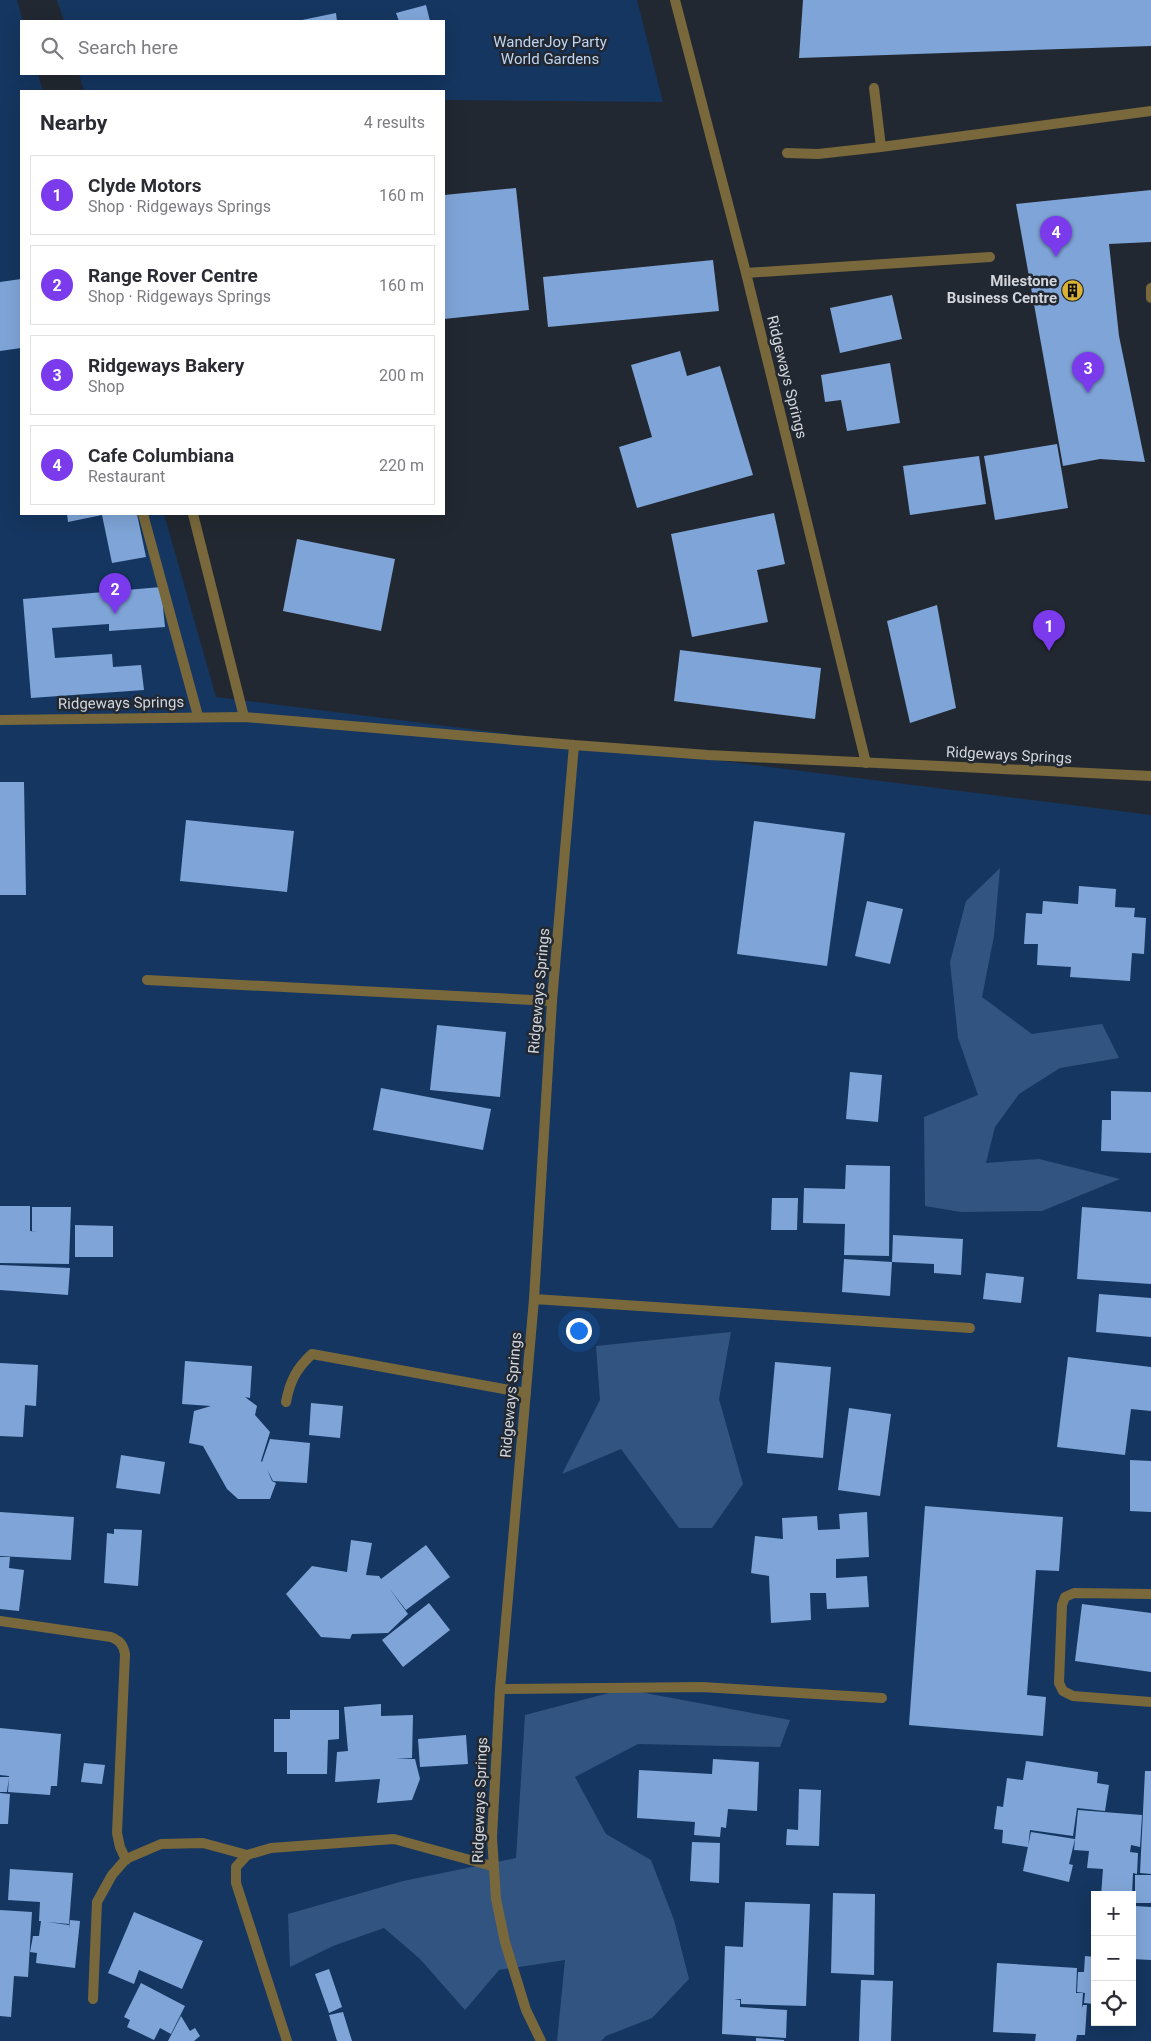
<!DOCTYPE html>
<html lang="en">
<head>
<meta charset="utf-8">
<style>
	:root { --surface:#fff; --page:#f7f7f7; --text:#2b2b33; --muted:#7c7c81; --line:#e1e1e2; --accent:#7c3aed }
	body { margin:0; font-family:Roboto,sans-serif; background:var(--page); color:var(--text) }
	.controls { position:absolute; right:15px; bottom:15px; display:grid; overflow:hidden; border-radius:0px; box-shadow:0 5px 20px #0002 }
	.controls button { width:45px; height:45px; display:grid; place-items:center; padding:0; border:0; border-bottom:1px solid var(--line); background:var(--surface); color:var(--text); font:25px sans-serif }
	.you { position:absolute; left:578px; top:1330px; width:18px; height:18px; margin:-12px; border:4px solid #fff; border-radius:50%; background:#1a73e8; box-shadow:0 0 0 8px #1a73e833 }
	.badge { display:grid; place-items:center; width:32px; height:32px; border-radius:50%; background:var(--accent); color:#fff; font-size:16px; font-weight:700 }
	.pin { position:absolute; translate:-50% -41px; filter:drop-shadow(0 1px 2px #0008) }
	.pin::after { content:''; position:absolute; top:26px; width:18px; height:15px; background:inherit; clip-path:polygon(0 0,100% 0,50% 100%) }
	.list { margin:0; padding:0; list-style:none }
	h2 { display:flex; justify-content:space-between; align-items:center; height:65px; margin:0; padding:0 20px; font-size:21px }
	h2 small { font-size:16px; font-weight:400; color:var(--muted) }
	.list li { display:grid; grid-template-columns:32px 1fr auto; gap:15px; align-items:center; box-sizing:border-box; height:80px; margin:0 10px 10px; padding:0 10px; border:1px solid var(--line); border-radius:0px }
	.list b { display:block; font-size:19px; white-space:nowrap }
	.list p { margin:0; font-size:16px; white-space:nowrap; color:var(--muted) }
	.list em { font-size:16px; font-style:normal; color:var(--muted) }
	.icon { flex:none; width:28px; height:28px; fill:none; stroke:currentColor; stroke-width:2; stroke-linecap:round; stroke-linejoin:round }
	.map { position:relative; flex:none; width:1151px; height:2041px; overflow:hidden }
	.search { position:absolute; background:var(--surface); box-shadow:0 5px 20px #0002; left:20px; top:20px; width:425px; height:55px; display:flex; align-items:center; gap:12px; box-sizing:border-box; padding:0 18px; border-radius:0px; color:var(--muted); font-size:19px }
	.panel { position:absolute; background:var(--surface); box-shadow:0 5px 20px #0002; left:20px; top:90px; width:425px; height:425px; border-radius:0px }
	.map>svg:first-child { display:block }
	.green { fill:#153660; fill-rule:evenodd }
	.forest { fill:#315481 }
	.building { fill:#7fa5d8 }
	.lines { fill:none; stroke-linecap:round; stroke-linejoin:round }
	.lane { stroke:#78683b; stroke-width:10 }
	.street { stroke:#78683b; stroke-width:10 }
	.labels { text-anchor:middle; stroke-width:5; stroke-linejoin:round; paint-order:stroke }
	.park-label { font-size:15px; fill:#bfd5f2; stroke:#222831 }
	.poi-label { font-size:15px; font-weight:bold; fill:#d2d6dc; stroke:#222831; text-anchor:end }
	.street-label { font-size:15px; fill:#d2d6dc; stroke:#222831 }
</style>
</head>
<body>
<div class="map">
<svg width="1151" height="2041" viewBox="0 0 1151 2041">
	<rect width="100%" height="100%" fill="#222831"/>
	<path class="green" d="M0,0H17L23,21H21V74H38L43,91H21V514H164L216,697L1151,815V2041H0ZM1095,1895H1132V2022H1095Z
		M57,0H637L663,102L444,100V91H84L79,74H444V21H64Z"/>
	<path class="forest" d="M1000,868L994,936L982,997L1032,1034L1102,1024L1119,1058L1060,1068L1019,1094L995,1127L986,1163L1039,1159L1120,1179L1042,1211L961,1212L925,1206L924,1117L978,1095L958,1038L950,962L966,901Z
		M731,1332L719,1399L743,1484L712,1528H679L621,1449L562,1474L600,1400L596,1346Z
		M624,1689L790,1720L780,1747L638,1744L575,1777L606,1834L651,1860L674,1920L689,1979L652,2018L606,2036L601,2041H557L565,1960L499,1970L465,2010L420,1959L384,1928L333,1946L290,1967L288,1914L403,1881L516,1858L525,1715Z"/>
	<path class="building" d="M803,0H1151V46L799,58Z
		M426,5L430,21H399L396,13Z
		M336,13L337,21H302V20Z
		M516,188L529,310L444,319V195Z
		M1151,190V242L1109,244L1119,336L1145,462L1100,459L1063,466L1016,204Z
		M713,260L719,311L548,327L543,277Z
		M21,279V348L0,351V282Z
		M892,295L902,339L840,353L830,308Z
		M680,351L687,376L720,366L753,475L637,508L619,447L652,437L631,365Z
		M890,363L900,423L847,431L841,400L825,402L821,375Z
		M1057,444L1068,508L995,520L984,456Z
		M979,456L986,504L910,515L903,466Z
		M774,513L785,564L757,570L768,622L692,637L671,534Z
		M67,514H137L146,557L112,563L102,515L68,522Z
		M297,539L395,559L381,631L283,611Z
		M161,587L165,627L109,631V624L52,628L55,658L112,654L113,667L141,665L144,690L31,698L23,599Z
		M937,605L956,708L910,723L887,621Z
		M680,650L821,668L815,719L674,701Z
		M0,782H24L26,895H0Z
		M186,820L294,831L287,892L180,881Z
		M754,821L845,833L827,966L737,954Z
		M1079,886L1116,889L1115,907L1135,908L1134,917L1146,918L1144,954L1132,953L1130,981L1070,977L1071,967L1037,965L1038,944H1024L1026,913L1042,914L1043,901L1078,904Z
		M867,901L903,909L890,964L855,956Z
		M437,1025L506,1032L500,1097L430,1090Z
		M850,1072L882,1075L878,1122L846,1119Z
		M381,1088L491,1109L483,1150L373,1130Z
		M1111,1091L1151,1092V1153L1101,1151L1102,1120H1111Z
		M846,1165L890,1166L889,1256L844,1255L845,1224L803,1223L804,1188L845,1189Z
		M772,1198H798L797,1230H771Z
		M0,1206H30V1231L38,1232L32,1231V1207H71L69,1264L0,1263Z
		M1082,1207L1151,1212V1284L1077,1279Z
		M75,1225L113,1226V1257H75Z
		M893,1235L963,1239L961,1275L934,1273V1264L892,1262Z
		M844,1259L892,1262L890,1296L842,1292Z
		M0,1265L70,1268L68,1295L0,1290Z
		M986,1273L1024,1277L1021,1303L983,1299Z
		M1099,1294L1151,1298V1337L1096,1332Z
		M1068,1357L1151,1367V1411L1131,1409L1125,1455L1057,1447Z
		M185,1361L252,1366L250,1398L245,1397L257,1406L255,1415L270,1432L261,1461L262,1462L270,1439L310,1443L307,1483L273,1481L267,1469L272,1481L276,1483L270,1499H238L227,1489L203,1446L189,1443L194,1411L211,1406L182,1404Z
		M775,1362L831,1367L823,1458L767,1453Z
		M0,1363L38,1365L36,1406L25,1405L23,1437L0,1436Z
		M311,1403L343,1406L340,1438L309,1435Z
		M849,1408L891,1414L880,1496L838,1490Z
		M121,1455L165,1462L160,1494L116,1488Z
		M1130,1460L1151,1461V1512L1130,1511Z
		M925,1506L1063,1517L1059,1571L1036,1570L1027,1695L1046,1697L1043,1736L909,1725Z
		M0,1512L74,1517L71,1560L0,1556Z
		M867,1512L869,1557L836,1559V1578L867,1576L869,1607L827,1609L826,1593H810L811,1620L771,1623L769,1576L751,1573L755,1536L783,1539L782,1518L817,1516L818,1530L840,1529L839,1514Z
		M114,1529L142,1530L138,1586L104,1583L107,1533L114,1534Z
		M351,1540L372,1543L366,1575L379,1576L381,1579L426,1545L450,1577L406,1610L389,1588L408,1614L388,1633L352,1634L350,1639L321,1637L286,1594L312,1566L347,1572Z
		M0,1557H10L9,1568L24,1570L19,1611L0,1609Z
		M429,1603L450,1630L403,1667L382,1640Z
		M1082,1604L1151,1613V1672L1075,1661Z
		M381,1704V1716L413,1715L412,1758L396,1759H415L420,1779L412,1800L377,1803L380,1779L335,1782L337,1752L348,1751L344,1707Z
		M290,1710H339V1739L328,1740L327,1774H287V1752H274V1719H290Z
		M0,1728L61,1734L57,1786H51L50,1795L8,1792L9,1776L0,1775Z
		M466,1735L468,1764L420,1767L418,1739Z
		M713,1759L759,1762L757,1811L728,1809L726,1828L721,1827L720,1837L694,1835L695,1822L637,1818L639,1770L712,1774Z
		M1026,1761L1098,1772L1097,1783L1109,1785L1105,1811L1077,1808L1073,1836L1030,1830L1028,1847L1002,1843L1003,1830L994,1829L997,1806L1003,1807L1007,1778L1023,1780Z
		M84,1763L105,1765L102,1784L81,1782Z
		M1145,1771H1151V1874L1140,1873Z
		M0,1777H9L7,1792H0Z
		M799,1789L821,1790L819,1846L786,1845L787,1829L798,1830Z
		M0,1793L10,1794L8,1824H0Z
		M1078,1810L1142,1815L1140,1847L1131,1845L1130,1852L1138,1853L1137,1874L1133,1873L1132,1895H1101L1103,1869L1087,1868L1089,1851L1074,1850Z
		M1031,1832L1075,1839L1069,1864L1073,1865L1069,1882L1023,1871Z
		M692,1842L720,1843L719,1883L690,1881Z
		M10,1869L73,1873L69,1924L47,1922L69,1925V1928L70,1920L80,1921L75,1968L36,1963L37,1953L30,1952L33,1936H39L41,1921H39L40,1902L8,1900Z
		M1135,1875H1151V1903H1135Z
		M833,1893L875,1894L874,1975L831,1973Z
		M745,1902L810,1904L806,2006L741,2004V1999H734L740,2000V2007L787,2010L786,2038L722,2034L725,1946L743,1947Z
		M1135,1906L1151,1907V1960L1132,1959V1908H1135Z
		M0,1910L32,1912L28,1977L14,1976L11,2017L0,2016Z
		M134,1912L203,1941L182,1989L139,1970L134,1984L108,1973Z
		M1085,1956L1095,1957V2004L1084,2003L1085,1993L1077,1992L1078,1972H1084Z
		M997,1963L1077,1968L1076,1993H1083L1082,2008L1083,2005H1087L1085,2035H1077L1076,2041H1035L1036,2034L993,2032Z
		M329,1969L342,2007L329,2013L315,1974Z
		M861,1980L893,1981L891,2041H859Z
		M141,1983L185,2006L171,2034L160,2028L154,2040L127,2027L130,2020L124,2017Z
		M343,2012L352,2041H337L329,2015Z
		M181,2016L190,2031L195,2028L200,2036L194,2041H168Z
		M756,2038L784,2040V2041H756Z"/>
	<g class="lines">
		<path class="lane" d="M675,0L746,273L866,763
			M874,88L881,147
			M787,153L818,154L881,147L1151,111
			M746,273L990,257
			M1151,288V298
			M143,514L198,716
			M193,514L244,717
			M147,980L552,1001
			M286,1402C290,1381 296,1369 312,1354L526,1393
			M1151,1594L1074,1593L1065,1597L1062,1605L1059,1683L1063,1691L1073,1696L1151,1702
			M0,1621L111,1637C120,1641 123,1644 125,1654L117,1833L120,1847L126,1860
			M93,1999L97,1902L112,1875L126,1859L161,1844L203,1843L247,1855"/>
		<path class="street" d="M0,720L244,717L574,745
			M534,1299L970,1328
			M500,1689L702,1687L882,1698
			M287,2041L236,1883V1867L247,1855L271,1848L394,1839L492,1866
			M541,2041L526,2010L505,1942L496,1899L492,1837L500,1689L534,1299L552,1001L574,745L708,755L1151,776"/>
	</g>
	<defs>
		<symbol id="building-disc" viewBox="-11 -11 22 22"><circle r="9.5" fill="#dbb233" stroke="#222831"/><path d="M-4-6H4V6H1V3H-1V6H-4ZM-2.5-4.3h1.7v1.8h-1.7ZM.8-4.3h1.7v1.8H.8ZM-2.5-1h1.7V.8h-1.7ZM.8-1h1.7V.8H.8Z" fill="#111"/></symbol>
	</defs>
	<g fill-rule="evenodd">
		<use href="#building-disc" x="1060" y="278" width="25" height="25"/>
	</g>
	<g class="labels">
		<g class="park-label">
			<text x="550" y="47">WanderJoy Party<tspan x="550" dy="17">World Gardens</tspan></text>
		</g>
		<g class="poi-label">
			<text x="1057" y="286">Milestone<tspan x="1057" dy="17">Business Centre</tspan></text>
		</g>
		<g class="street-label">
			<text transform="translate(787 377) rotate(76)" y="5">Ridgeways Springs</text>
			<text transform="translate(121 703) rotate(-1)" y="5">Ridgeways Springs</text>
			<text transform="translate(1009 755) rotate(3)" y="5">Ridgeways Springs</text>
			<text transform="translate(539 991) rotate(-85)" y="5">Ridgeways Springs</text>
			<text transform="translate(511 1395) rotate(-85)" y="5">Ridgeways Springs</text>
			<text transform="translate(480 1800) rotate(-88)" y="5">Ridgeways Springs</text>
		</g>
	</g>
</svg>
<div class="controls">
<button>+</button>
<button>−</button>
<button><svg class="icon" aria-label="locate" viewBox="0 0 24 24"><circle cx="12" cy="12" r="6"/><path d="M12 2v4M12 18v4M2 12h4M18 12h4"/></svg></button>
</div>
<div class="you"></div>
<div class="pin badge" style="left:1049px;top:651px">1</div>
<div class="pin badge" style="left:115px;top:614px">2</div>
<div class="pin badge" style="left:1088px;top:393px">3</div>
<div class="pin badge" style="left:1056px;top:257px">4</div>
<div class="search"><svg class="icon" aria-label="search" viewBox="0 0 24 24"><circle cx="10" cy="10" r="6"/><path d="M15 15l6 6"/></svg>Search here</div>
<section class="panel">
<h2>Nearby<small>4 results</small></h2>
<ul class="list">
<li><span class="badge">1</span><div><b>Clyde Motors</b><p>Shop · Ridgeways Springs</p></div><em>160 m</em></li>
<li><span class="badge">2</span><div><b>Range Rover Centre</b><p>Shop · Ridgeways Springs</p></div><em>160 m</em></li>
<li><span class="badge">3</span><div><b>Ridgeways Bakery</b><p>Shop</p></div><em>200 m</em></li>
<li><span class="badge">4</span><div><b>Cafe Columbiana</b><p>Restaurant</p></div><em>220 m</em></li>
</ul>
</section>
</div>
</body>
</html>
